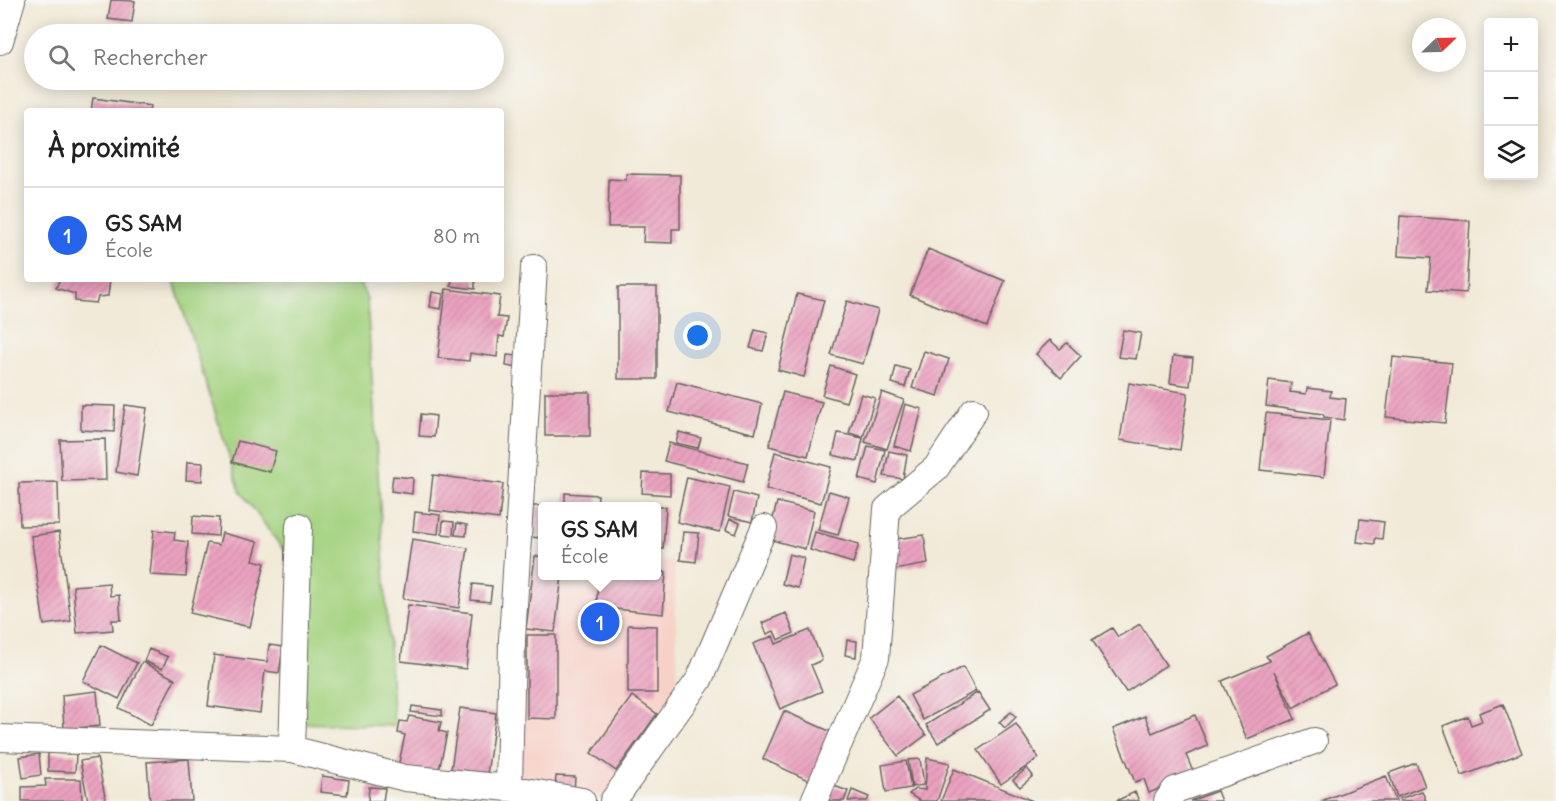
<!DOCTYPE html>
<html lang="fr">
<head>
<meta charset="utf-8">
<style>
	:root { --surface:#fff; --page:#f6f6f6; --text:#222; --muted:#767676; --line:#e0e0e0; --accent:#2563eb }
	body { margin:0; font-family:Delius,sans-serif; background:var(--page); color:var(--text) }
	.controls { position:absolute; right:18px; top:18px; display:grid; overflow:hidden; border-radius:6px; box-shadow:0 3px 15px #0003 }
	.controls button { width:54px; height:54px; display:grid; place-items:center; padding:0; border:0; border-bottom:2px solid var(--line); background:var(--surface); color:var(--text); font:30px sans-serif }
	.compass { position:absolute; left:1412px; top:18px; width:54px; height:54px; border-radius:50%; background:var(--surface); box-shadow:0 3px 15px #0003; rotate:67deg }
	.you { position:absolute; left:698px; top:336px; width:21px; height:21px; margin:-15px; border:4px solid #fff; border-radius:50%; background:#1a73e8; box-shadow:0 0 0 9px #1a73e833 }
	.badge { display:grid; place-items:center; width:39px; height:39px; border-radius:50%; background:var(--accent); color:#fff; font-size:20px; font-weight:700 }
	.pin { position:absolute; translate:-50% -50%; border:3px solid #fff; box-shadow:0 2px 6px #0006 }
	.popup { position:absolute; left:538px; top:502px; width:123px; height:78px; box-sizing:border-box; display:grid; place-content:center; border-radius:6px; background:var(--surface); filter:drop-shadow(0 2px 4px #0005); font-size:20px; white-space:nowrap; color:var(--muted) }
	.popup b { font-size:22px; color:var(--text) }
	.popup::after { content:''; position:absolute; left:50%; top:100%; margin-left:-12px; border:12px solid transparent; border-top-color:var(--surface) }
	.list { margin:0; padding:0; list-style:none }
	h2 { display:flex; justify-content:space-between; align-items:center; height:78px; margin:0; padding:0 24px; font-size:26px }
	h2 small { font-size:20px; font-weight:400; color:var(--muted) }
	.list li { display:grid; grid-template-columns:39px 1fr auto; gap:18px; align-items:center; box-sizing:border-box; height:96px; padding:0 24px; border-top:2px solid var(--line) }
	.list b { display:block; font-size:22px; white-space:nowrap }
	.list p { margin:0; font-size:20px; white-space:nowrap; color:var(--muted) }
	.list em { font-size:20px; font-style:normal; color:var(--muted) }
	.icon { flex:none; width:33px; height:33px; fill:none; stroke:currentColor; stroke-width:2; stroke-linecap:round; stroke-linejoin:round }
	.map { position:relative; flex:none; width:1556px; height:801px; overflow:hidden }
	.search { position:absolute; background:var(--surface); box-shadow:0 3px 15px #0003; left:24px; top:24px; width:480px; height:66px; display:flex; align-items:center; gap:15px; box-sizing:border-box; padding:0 21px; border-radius:33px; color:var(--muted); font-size:22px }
	.panel { position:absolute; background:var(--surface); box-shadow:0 3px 15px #0003; left:24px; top:108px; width:480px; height:174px; border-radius:6px }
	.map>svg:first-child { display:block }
	.built { fill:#f7d1c8 }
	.green { fill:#a5d381; stroke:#60784e; stroke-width:1.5 }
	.building { fill:url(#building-hatch) }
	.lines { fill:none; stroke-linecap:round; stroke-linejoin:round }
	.minor-casing { stroke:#67645e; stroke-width:28 }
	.minor { stroke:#fff; stroke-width:26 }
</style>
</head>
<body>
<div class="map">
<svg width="1556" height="801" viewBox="0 0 1556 801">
	<defs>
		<pattern id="building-hatch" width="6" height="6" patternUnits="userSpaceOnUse" patternTransform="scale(1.5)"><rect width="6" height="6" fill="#eba2c0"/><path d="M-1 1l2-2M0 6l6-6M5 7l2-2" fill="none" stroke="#c98ba4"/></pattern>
	</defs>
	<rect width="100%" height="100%" fill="#f6f6f2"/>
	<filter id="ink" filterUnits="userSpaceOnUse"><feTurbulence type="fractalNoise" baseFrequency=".0167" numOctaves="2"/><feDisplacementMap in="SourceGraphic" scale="12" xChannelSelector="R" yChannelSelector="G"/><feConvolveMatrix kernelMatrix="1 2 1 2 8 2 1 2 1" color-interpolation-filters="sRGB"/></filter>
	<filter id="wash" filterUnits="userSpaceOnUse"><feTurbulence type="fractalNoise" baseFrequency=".008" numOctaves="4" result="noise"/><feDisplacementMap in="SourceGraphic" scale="24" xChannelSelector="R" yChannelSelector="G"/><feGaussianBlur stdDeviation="1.35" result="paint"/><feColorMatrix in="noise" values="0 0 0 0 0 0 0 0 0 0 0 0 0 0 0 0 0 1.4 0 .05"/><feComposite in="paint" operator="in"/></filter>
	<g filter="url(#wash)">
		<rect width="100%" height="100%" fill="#f2ead8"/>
		<path class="built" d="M528,549L543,550V576H657V560L674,562L678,683L606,798L527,785L513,767Z"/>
		<path class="green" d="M173,279H358L367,299L394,726L298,723L293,563L240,491Z"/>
		<g id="blocks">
			<path class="building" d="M111,0L135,1L132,22L108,19Z
				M93,98L150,106L149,111H91Z
				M626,174L680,175V229H672V243L643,242L644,227H608L609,179L626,180Z
				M1400,216L1470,221L1466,293L1428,290L1431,258L1398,256Z
				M928,249L1005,281L987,327L910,295Z
				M60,279H110L108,296L98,297L96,303L75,301V294L56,288Z
				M452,279H475V289L451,286Z
				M618,287H657V379H618Z
				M446,289L500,296L497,317L507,318L504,337L499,336L497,357L470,353L469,361L438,358Z
				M432,292L443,294L441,309L430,307Z
				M797,294L824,300L804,377L778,370Z
				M847,301L878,310L863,364L831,355Z
				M755,330L768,333L763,351L750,348Z
				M1123,330L1141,333L1136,359L1118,357Z
				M1050,340L1060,349L1067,343L1081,356L1061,378L1036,354Z
				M924,351L949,359L938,396L912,388Z
				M507,355L518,356L517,368L506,366Z
				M1173,356L1193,358L1190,386L1170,383Z
				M1393,357L1452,363L1445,423L1386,417Z
				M831,366L855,374L846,402L822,395Z
				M896,366L910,370L905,387L892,383Z
				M1269,380L1291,383L1290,392L1306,394L1307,388L1331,391L1330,397L1346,399L1344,420L1324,417L1323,414L1266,406Z
				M677,382L762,404L755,434L669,412Z
				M1129,383L1188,393L1180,450L1120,440Z
				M545,392H590V436H545Z
				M783,392L822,402L808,456L769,446Z
				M882,392L904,400L887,449L865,442Z
				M861,394L875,398L863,437L849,433Z
				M905,404L922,409L911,451L894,446Z
				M81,405L115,406L114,432L81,430Z
				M125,405L147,408L137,476L116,472Z
				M1266,413L1330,420L1324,477L1260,470Z
				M421,414L436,416L434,437L419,436Z
				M679,432L701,438L698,448L676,443Z
				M838,433L863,438L858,461L833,455Z
				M105,439L106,480L62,481L60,440Z
				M238,441L276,451L270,472L232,462Z
				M669,443L748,463L743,482L664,461Z
				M868,446L885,450L877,484L859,479Z
				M889,451L907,455L903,479L884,476Z
				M775,452L831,467L821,503L766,489Z
				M187,462L203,463L202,481L186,480Z
				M643,473L670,474V495L642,493Z
				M433,475L503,484L499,519L429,510Z
				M393,476L413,478L412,494L391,491Z
				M687,477L730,487L720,532L677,522Z
				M58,482L59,525L20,526L19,483Z
				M829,491L849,497L838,535L818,530Z
				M734,492L757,498L752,522L728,516Z
				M565,493L598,495L597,506L565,505Z
				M777,502L814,511L805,549L768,539Z
				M529,506H543V538L528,537Z
				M657,507H666L663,549H657Z
				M415,512L440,515L438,534L413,531Z
				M193,516L219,518L218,536L192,534Z
				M730,519L740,523L736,534L726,530Z
				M1360,519L1384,522L1382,539L1375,538V544L1357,542Z
				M443,521L454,522L453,535L442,534Z
				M457,523L467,525L466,536L455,535Z
				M154,530L175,532L174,540L188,542L186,577L150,575Z
				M59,532L71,621L44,625L31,536Z
				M683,532L699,533L696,562L680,560Z
				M815,532L859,544L853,563L810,550Z
				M222,533L258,542L253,560L265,563L250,627L190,613L207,543L219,545Z
				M924,535L928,564L894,570L889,540Z
				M412,539L468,548L459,608L403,599Z
				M789,554L804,558L798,588L782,584Z
				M535,556L543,557V576H562L555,632L526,629Z
				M657,571L666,572L663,614L596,607L599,576H657Z
				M109,583L110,596L119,595L121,620H112L113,630L77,633L73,586Z
				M473,584L492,586L490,602L471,600Z
				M408,605L472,613L466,669L401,661Z
				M786,613L794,633L778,640L774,631L767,634L762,623Z
				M1140,624L1166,665L1126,692L1092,640L1112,628L1118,637Z
				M628,625L657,626V693H628Z
				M810,630L822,660L811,665L822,691L780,709L753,644L773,636L776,644Z
				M1308,633L1335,684L1293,708L1274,671L1295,719L1247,739L1222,681L1270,661L1266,656Z
				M527,635H556V719L527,718Z
				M847,640L857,641L856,657L845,655Z
				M101,645L137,663L119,699L83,681Z
				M269,645L283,647L279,673L265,671L260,713L208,706L214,655L267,662Z
				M149,649L168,657L162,669L144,661Z
				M142,662L175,679L151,725L119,708Z
				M963,667L976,691L923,720L910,695Z
				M97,691L100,726L64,729L62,695Z
				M978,692L990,710L938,743L926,725Z
				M632,696L657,714L616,771L591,753Z
				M897,696L926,735L898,756L869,718Z
				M1503,704L1522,753L1462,776L1443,726L1468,716L1471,725L1482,721L1479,713Z
				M412,706L442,710V716L411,712Z
				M460,708L496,713L486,781L450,776Z
				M784,711L836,734L814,783L763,759Z
				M1011,712L1016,717L1005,728L999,722Z
				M1195,715L1208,746L1186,755L1194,774L1149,793L1144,779L1135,782L1113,729L1145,716L1152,733Z
				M409,716L441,722L439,731L447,733L438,775L398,767L405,735L398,733L400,721L407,722Z
				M1016,724L1039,758L1001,784L978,750Z
				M48,753L76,754L75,772L48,771Z
				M39,754L41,775L23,778L20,757Z
				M97,758L106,801H88L80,761Z
				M927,758L950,763L937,801H920L909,794L915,789L925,790Z
				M189,759L192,801H150L147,762Z
				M920,759L924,785L912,787L908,760Z
				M906,761L911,788L886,792L882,765Z
				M1416,763L1425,786L1397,797L1389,773Z
				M1027,768L1033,776L1020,787L1013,780Z
				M954,769L1033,801H941Z
				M322,776L349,780L347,795L320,792Z
				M556,776L575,777L574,792L555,791Z
				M1386,776L1396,801H1321Z
				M45,779H81L82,801H22V787L46,786Z
				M834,786L848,791L844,801H829Z
				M369,787L385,788L383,801H368Z
				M852,790L869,797L867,801H848Z
				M1217,791L1221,801H1190Z
				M1422,791L1426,801H1400L1399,799Z
				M1135,792L1139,801H1116Z"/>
		</g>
	</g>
	<g filter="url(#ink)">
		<use href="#blocks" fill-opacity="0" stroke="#67645e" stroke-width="1.5"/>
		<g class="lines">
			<defs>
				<path id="minor" d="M0,41L12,0
					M0,738L292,749L405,778L509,788L582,801
					M292,749L299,526
					M509,788L512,640L534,268
					M613,801L699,680L764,528
					M814,801L876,658L887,509L936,468L974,411
					M1167,801L1175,790L1314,741"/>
			</defs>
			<use href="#minor" class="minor-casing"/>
			<use href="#minor" class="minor"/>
		</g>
	</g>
</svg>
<div class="controls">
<button>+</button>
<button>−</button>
<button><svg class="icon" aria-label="layers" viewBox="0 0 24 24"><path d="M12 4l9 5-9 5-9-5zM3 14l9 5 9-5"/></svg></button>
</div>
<svg class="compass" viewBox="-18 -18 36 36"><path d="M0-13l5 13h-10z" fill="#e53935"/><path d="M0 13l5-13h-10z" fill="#767676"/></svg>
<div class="you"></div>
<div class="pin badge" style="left:600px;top:622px">1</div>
<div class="popup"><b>GS SAM</b>École</div>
<div class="search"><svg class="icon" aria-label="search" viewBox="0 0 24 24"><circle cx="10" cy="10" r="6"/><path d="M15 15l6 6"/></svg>Rechercher</div>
<section class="panel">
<h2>À proximité<small></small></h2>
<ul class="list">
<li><span class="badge">1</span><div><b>GS SAM</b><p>École</p></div><em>80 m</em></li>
</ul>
</section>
</div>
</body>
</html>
